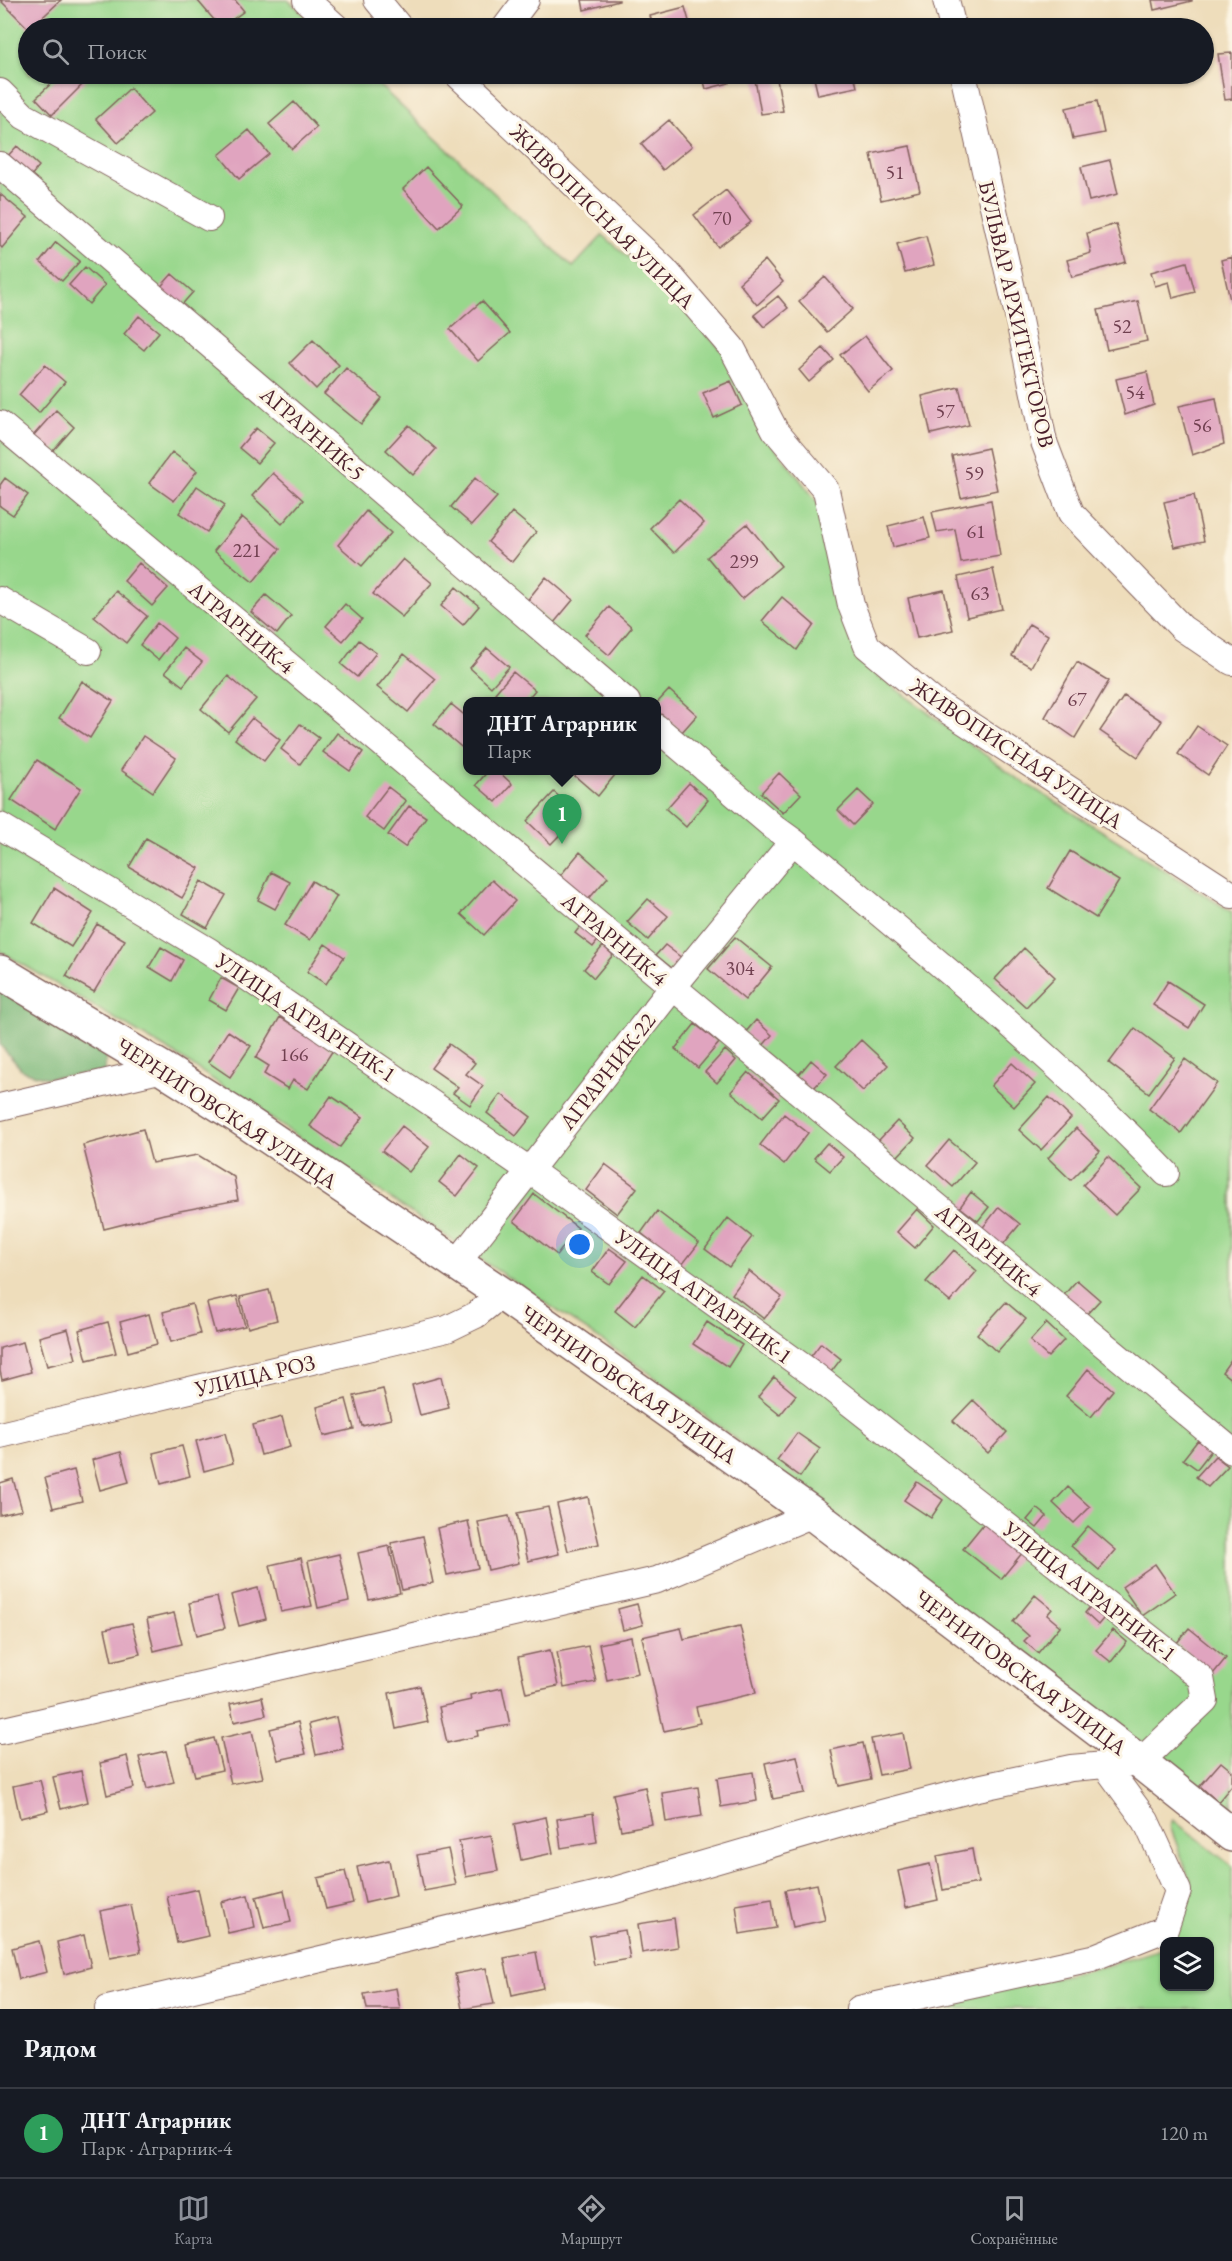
<!DOCTYPE html>
<html lang="ru">
<head>
<meta charset="utf-8">
<style>
	:root { --surface:#171b24; --page:#242831; --text:#f1f3f6; --muted:#9ea1a6; --line:#363941; --accent:#8c9099 }
	body { margin:0; font-family:"EB Garamond",serif; background:var(--page); color:var(--text) }
	.controls { position:absolute; right:18px; bottom:18px; display:grid; overflow:hidden; border-radius:12px; box-shadow:0 2px 4px #0004 }
	.controls button { width:54px; height:54px; display:grid; place-items:center; padding:0; border:0; border-bottom:2px solid var(--line); background:var(--surface); color:var(--text); font:30px sans-serif }
	.you { position:absolute; left:580px; top:1245px; width:21px; height:21px; margin:-15px; border:4px solid #fff; border-radius:50%; background:#1a73e8; box-shadow:0 0 0 9px #1a73e833 }
	.badge { display:grid; place-items:center; width:39px; height:39px; border-radius:50%; background:var(--accent); color:#fff; font-size:20px; font-weight:700 }
	.pin { position:absolute; translate:-50% -50px; filter:drop-shadow(0 2px 3px #0008) }
	.pin::after { content:''; position:absolute; top:32px; width:21px; height:18px; background:inherit; clip-path:polygon(0 0,100% 0,50% 100%) }
	.popup { position:absolute; left:463px; top:697px; width:198px; height:78px; box-sizing:border-box; display:grid; place-content:center; border-radius:12px; background:var(--surface); filter:drop-shadow(0 2px 4px #0005); font-size:20px; white-space:nowrap; color:var(--muted) }
	.popup b { font-size:22px; color:var(--text) }
	.popup::after { content:''; position:absolute; left:50%; top:100%; margin-left:-12px; border:12px solid transparent; border-top-color:var(--surface) }
	.list { margin:0; padding:0; list-style:none }
	h2 { display:flex; justify-content:space-between; align-items:center; height:78px; margin:0; padding:0 24px; font-size:26px }
	h2 small { font-size:20px; font-weight:400; color:var(--muted) }
	.list li { display:grid; grid-template-columns:39px 1fr auto; gap:18px; align-items:center; box-sizing:border-box; height:90px; padding:0 24px; border-top:2px solid var(--line) }
	.list b { display:block; font-size:22px; white-space:nowrap }
	.list p { margin:0; font-size:20px; white-space:nowrap; color:var(--muted) }
	.list em { font-size:20px; font-style:normal; color:var(--muted) }
	.icon { flex:none; width:33px; height:33px; fill:none; stroke:currentColor; stroke-width:2; stroke-linecap:round; stroke-linejoin:round }
	.map { position:relative; flex:none; width:1232px; height:2009px; overflow:hidden }
	.search { position:absolute; background:var(--surface); box-shadow:0 2px 4px #0004; left:18px; right:18px; top:18px; height:66px; display:flex; align-items:center; gap:15px; box-sizing:border-box; padding:0 21px; border-radius:33px; color:var(--muted); font-size:22px }
	.sheet { height:168px; background:var(--surface) }
	nav { display:flex; justify-content:space-around; align-items:center; box-sizing:border-box; height:84px; border-top:2px solid var(--line); background:var(--surface); font-size:16px; color:var(--muted) }
	nav a { display:grid; justify-items:center; gap:3px }
	nav .on { color:var(--accent) }
	.map>svg:first-child { display:block }
	.green { fill:#98d78c; stroke:#717b5c; stroke-width:1.5; fill-rule:evenodd }
	.forest { fill:#7ab878; stroke:#626c52; stroke-width:1.5 }
	.building { fill:#e0a4bf }
	.lines { fill:none; stroke-linecap:round; stroke-linejoin:round }
	.minor-casing { stroke:#83625d; stroke-width:28 }
	.tertiary-casing { stroke:#83625d; stroke-width:36 }
	.minor { stroke:#fff; stroke-width:26 }
	.tertiary { stroke:#fff; stroke-width:33 }
	.labels { text-anchor:middle; stroke-width:6; stroke-linejoin:round; paint-order:stroke }
	.number-label { font-size:20px; fill:#704050 }
	.street-label { font-size:22px; fill:#4a1f2b; stroke:#fcf5e5 }
</style>
</head>
<body>
<div class="map">
<svg width="1232" height="2009" viewBox="0 0 1232 2009">
	<rect width="100%" height="100%" fill="#fcf5e5"/>
	<filter id="ink" filterUnits="userSpaceOnUse"><feTurbulence type="fractalNoise" baseFrequency=".0167" numOctaves="2"/><feDisplacementMap in="SourceGraphic" scale="12" xChannelSelector="R" yChannelSelector="G"/><feConvolveMatrix kernelMatrix="1 2 1 2 8 2 1 2 1" color-interpolation-filters="sRGB"/></filter>
	<filter id="wash" filterUnits="userSpaceOnUse"><feTurbulence type="fractalNoise" baseFrequency=".008" numOctaves="4" result="noise"/><feDisplacementMap in="SourceGraphic" scale="24" xChannelSelector="R" yChannelSelector="G"/><feGaussianBlur stdDeviation="1.35" result="paint"/><feColorMatrix in="noise" values="0 0 0 0 0 0 0 0 0 0 0 0 0 0 0 0 0 1.4 0 .05"/><feComposite in="paint" operator="in"/></filter>
	<g filter="url(#wash)">
		<rect width="100%" height="100%" fill="#edb"/>
		<path class="green" d="M0,0H288L319,28H28V74H367L573,267L603,235L659,284L733,362L766,436L819,504L838,596L857,660L1015,777L1232,912V1820L644,1369L178,1056L0,951ZM468,702H656V770H468Z
			M1173,1820L1232,1866V2009H913L1106,1966L1164,1948V1986H1210V1942L1171,1941L1187,1909L1190,1880L1170,1826Z"/>
		<path class="forest" d="M0,988L106,1049L105,1072L47,1078L23,1071L0,1045Z"/>
		<g id="blocks">
			<path class="building" d="M0,0H61L31,28H28Z
				M197,0H235L244,11L221,28Z
				M582,0H619V1L584,10Z
				M1152,0H1192V1L1154,10Z
				M685,7L691,28H654L650,16Z
				M1232,53V99L1225,100L1218,54Z
				M61,74H79L86,81L52,115L36,98Z
				M702,74H726L729,83L706,89Z
				M754,74H776L783,111L761,114Z
				M813,74H854L857,87L818,95Z
				M130,88L152,113L118,143L96,119Z
				M1097,101L1104,133L1073,139L1066,108Z
				M294,102L317,127L292,149L269,124Z
				M669,120L692,146L663,170L641,144Z
				M249,130L269,154L239,179L219,155Z
				M17,146L39,166L27,181L4,160Z
				M910,146L920,191L881,200L871,154Z
				M1110,160L1118,194L1089,201L1081,167Z
				M426,167L463,206L439,228L403,189Z
				M726,190L751,222L718,247L694,215Z
				M0,194L28,217L2,248L0,246Z
				M1116,224L1126,262L1072,277L1067,260L1091,253L1087,233Z
				M926,236L934,265L905,273L897,244Z
				M56,242L80,261L62,281L40,262Z
				M1232,257V304H1231L1221,260Z
				M765,260L783,282L757,305L739,283Z
				M1187,262L1195,292L1173,298L1169,282L1155,286L1151,272Z
				M85,267L105,285L89,304L69,285Z
				M172,274L193,292L178,309L157,291Z
				M825,277L853,309L827,332L799,301Z
				M778,296L788,308L764,327L754,315Z
				M482,301L510,333L478,361L450,329Z
				M1138,301L1147,341L1107,350L1098,310Z
				M139,316L159,332L144,350L124,334Z
				M865,336L893,371L868,391L840,355Z
				M313,340L339,365L316,389L290,363Z
				M823,348L834,360L809,382L799,370Z
				M45,365L65,382L39,413L19,395Z
				M346,368L382,398L361,424L324,394Z
				M1147,372L1154,405L1125,415L1116,379Z
				M731,381L742,405L714,418L703,393Z
				M959,387L969,425L931,434L922,396Z
				M1216,398L1224,444L1192,455L1179,406Z
				M56,410L74,427L52,452L33,436Z
				M409,425L436,449L413,475L386,450Z
				M256,428L274,443L257,463L239,448Z
				M988,448L997,490L961,498L952,456Z
				M172,452L197,471L174,501L149,483Z
				M273,473L303,500L282,524L252,496Z
				M5,478L28,495L13,515L0,506V485Z
				M475,478L497,497L472,525L451,507Z
				M197,486L225,505L207,532L179,513Z
				M1194,495L1204,541L1175,547L1164,502Z
				M679,499L704,523L674,553L650,528Z
				M991,500L1000,556L961,563L955,529L937,532L932,512Z
				M366,511L391,533L362,566L338,545Z
				M512,512L536,532L512,562L488,542Z
				M242,517L280,549L253,582L214,551Z
				M924,517L930,538L893,547L888,526Z
				M747,524L781,566L742,599L707,557Z
				M403,559L432,583L402,617L373,594Z
				M139,563L168,588L152,606L124,581Z
				M993,569L1002,609L967,617L958,577Z
				M546,577L573,600L553,624L526,602Z
				M456,587L479,606L463,625L441,606Z
				M944,590L953,630L917,638L908,598Z
				M116,591L147,616L126,643L94,617Z
				M266,595L291,616L277,634L251,612Z
				M782,597L814,625L797,650L762,621Z
				M345,604L362,619L343,641L326,626Z
				M609,607L632,627L609,655L585,635Z
				M157,623L175,638L158,660L140,645Z
				M1029,624L1048,635L1031,667L1012,656Z
				M359,640L376,653L357,677L341,664Z
				M184,648L202,662L183,686L165,672Z
				M487,648L509,667L491,687L470,668Z
				M404,654L435,679L408,712L377,687Z
				M1077,662L1109,681L1075,738L1045,717Z
				M513,672L535,690L525,702H506L495,693Z
				M228,676L256,699L228,732L201,709Z
				M82,681L113,701L90,738L59,718Z
				M669,690L697,715L682,732L656,710V704Z
				M1124,696L1162,721L1138,757L1100,731Z
				M451,704L468,718L466,751L434,724Z
				M252,718L280,740L264,761L235,739Z
				M300,724L319,738L300,764L281,749Z
				M1197,726L1227,746L1208,775L1178,754Z
				M337,733L363,752L350,771L323,752Z
				M143,736L176,758L153,792L121,770Z
				M37,760L81,788L55,829L11,800Z
				M489,770H497L512,784L496,802L476,785Z
				M568,770H619L598,796Z
				M779,773L801,794L783,813L761,793Z
				M689,783L708,800L686,827L666,809Z
				M388,787L406,801L384,831L365,817Z
				M858,790L873,804L853,825L838,810Z
				M554,792L579,815L551,844L527,821Z
				M409,806L426,817L405,847L388,835Z
				M146,838L199,868L182,898L129,867Z
				M1070,851L1119,881L1096,918L1048,888Z
				M580,852L608,877L586,902L559,877Z
				M271,872L290,882L275,909L258,900Z
				M492,880L515,901L484,935L461,914Z
				M201,881L226,895L207,928L183,914Z
				M312,881L337,896L310,940L285,925Z
				M54,888L93,913L71,947L33,923Z
				M648,899L668,916L648,940L627,922Z
				M97,924L125,940L94,992L66,976Z
				M582,924L600,938L593,947L575,933Z
				M735,937L772,967L745,1000L708,969Z
				M325,944L344,957L326,984L307,972Z
				M665,945L682,958L673,969L656,955Z
				M603,946L613,955L594,978L584,969Z
				M161,947L183,960L172,981L149,967Z
				M1024,948L1055,977L1026,1007L995,979Z
				M221,978L239,988L226,1010L209,1000Z
				M1168,981L1204,1004L1189,1028L1153,1005Z
				M280,1017L333,1050L308,1089L293,1080L288,1089L264,1074L269,1066L256,1058Z
				M756,1020L772,1035L761,1048L744,1034Z
				M695,1024L719,1043L698,1068L675,1049Z
				M1135,1028L1175,1058L1149,1093L1109,1063Z
				M228,1031L251,1046L230,1077L208,1062Z
				M861,1040L888,1065L863,1091L836,1066Z
				M449,1044L475,1063L466,1074L483,1086L470,1105L453,1093L458,1087L431,1068Z
				M725,1050L736,1060L717,1083L705,1072Z
				M1185,1059L1217,1083L1181,1133L1149,1109Z
				M811,1060L827,1074L811,1091L796,1078Z
				M1012,1063L1035,1084L1014,1107L991,1086Z
				M748,1072L779,1099L762,1118L731,1092Z
				M501,1094L531,1117L516,1136L487,1113Z
				M331,1096L363,1117L340,1147L310,1126Z
				M1049,1097L1071,1118L1041,1150L1019,1130Z
				M784,1114L808,1133L784,1164L760,1145Z
				M897,1121L915,1138L896,1158L878,1141Z
				M402,1126L429,1147L409,1172L382,1151Z
				M1076,1128L1100,1151L1071,1180L1048,1158Z
				M143,1129L152,1163L198,1155L234,1177L238,1200L164,1214L104,1229L83,1145Z
				M949,1140L975,1162L953,1187L928,1165Z
				M827,1143L843,1157L830,1171L814,1158Z
				M461,1154L479,1168L457,1196L439,1182Z
				M1108,1157L1141,1188L1115,1215L1083,1185Z
				M605,1164L637,1188L617,1214L586,1190Z
				M971,1192L989,1207L978,1221L960,1207Z
				M534,1194L578,1228L557,1255L514,1221Z
				M999,1207L1020,1224L1001,1247L980,1231Z
				M917,1209L934,1225L915,1248L897,1232Z
				M657,1211L699,1243L682,1265L641,1233Z
				M728,1218L752,1237L729,1267L705,1249Z
				M609,1248L627,1261L609,1284L592,1272Z
				M954,1250L977,1271L950,1302L926,1282Z
				M749,1271L782,1297L764,1319L732,1294Z
				M643,1275L664,1291L635,1327L615,1311Z
				M1077,1280L1100,1300L1085,1316L1063,1296Z
				M269,1290L277,1320L248,1328L240,1297Z
				M237,1296L245,1326L215,1333L207,1303Z
				M1006,1302L1026,1319L997,1352L977,1334Z
				M192,1304L200,1334L171,1342L163,1312Z
				M149,1314L157,1344L128,1352L120,1322Z
				M108,1322L116,1353L87,1360L79,1330Z
				M707,1322L742,1345L728,1367L693,1344Z
				M1046,1323L1064,1340L1048,1357L1030,1341Z
				M68,1329L76,1359L47,1366L39,1337Z
				M23,1342L31,1372L2,1380L0,1371V1348Z
				M821,1343L841,1359L831,1372L811,1356Z
				M1232,1358V1380L1222,1372Z
				M1088,1369L1113,1390L1091,1417L1066,1396Z
				M441,1377L449,1408L420,1415L412,1385Z
				M774,1377L796,1395L780,1415L758,1397Z
				M383,1389L391,1419L362,1426L354,1396Z
				M346,1399L354,1429L324,1436L317,1407Z
				M973,1400L1007,1432L988,1453L953,1421Z
				M282,1417L290,1447L261,1455L253,1425Z
				M225,1433L233,1463L204,1471L196,1441Z
				M797,1433L820,1449L800,1477L777,1460Z
				M1198,1440L1211,1451L1197,1469L1183,1459Z
				M182,1446L190,1476L161,1484L153,1453Z
				M121,1452L129,1482L100,1490L92,1460Z
				M1215,1456L1228,1466L1208,1487L1196,1477Z
				M74,1470L82,1501L53,1508L45,1478Z
				M13,1479L22,1510L0,1515V1483Z
				M917,1482L943,1500L931,1518L904,1500Z
				M1068,1487L1090,1507L1074,1523L1053,1503Z
				M588,1497L599,1544L568,1551L557,1504Z
				M548,1507L559,1554L528,1561L517,1513Z
				M1037,1508L1047,1516L1037,1528L1027,1520Z
				M509,1516L519,1563L488,1570L478,1522Z
				M468,1521L478,1568L447,1575L437,1528Z
				M985,1522L1023,1552L1001,1579L963,1549Z
				M1088,1526L1116,1550L1099,1570L1071,1546Z
				M423,1536L433,1583L402,1590L391,1543Z
				M389,1546L400,1593L369,1600L358,1553Z
				M339,1554L349,1601L318,1608L308,1561Z
				M301,1558L312,1606L281,1612L270,1565Z
				M1155,1564L1175,1593L1142,1616L1122,1587Z
				M258,1588L266,1619L239,1626L231,1595Z
				M1035,1595L1052,1609L1047,1615L1060,1626L1038,1653L1024,1641L1029,1636L1013,1622Z
				M217,1597L225,1628L197,1635L189,1603Z
				M1094,1602L1107,1614L1098,1625L1085,1613Z
				M637,1604L643,1625L623,1630L618,1609Z
				M174,1613L182,1644L154,1651L147,1619Z
				M132,1623L140,1654L112,1661L105,1629Z
				M740,1626L756,1693L696,1707L700,1723L664,1731L642,1637L681,1628L684,1639Z
				M1189,1628L1226,1658L1213,1674L1176,1644Z
				M1113,1630L1127,1642L1111,1662L1096,1650Z
				M631,1637L638,1673L607,1680L599,1644Z
				M588,1646L596,1682L564,1688L557,1652Z
				M550,1650L558,1686L526,1693L518,1657Z
				M420,1686L428,1722L396,1729L389,1693Z
				M502,1688L510,1725L477,1731L478,1736L447,1743L439,1707L471,1700L470,1695Z
				M262,1697L266,1715L234,1722L230,1704Z
				M336,1717L343,1749L316,1755L309,1724Z
				M298,1722L306,1754L278,1760L270,1729Z
				M252,1731L263,1778L231,1784L221,1738Z
				M903,1733L910,1769L879,1775L871,1739Z
				M214,1738L222,1770L195,1776L187,1745Z
				M863,1743L871,1779L839,1786L831,1750Z
				M166,1751L174,1782L147,1789L139,1757Z
				M127,1756L134,1788L107,1795L100,1763Z
				M797,1756L805,1793L773,1799L765,1763Z
				M1221,1762L1232,1771V1785L1218,1802L1200,1786Z
				M81,1771L88,1802L61,1809L53,1777Z
				M753,1772L757,1801L721,1807L717,1778Z
				M40,1780L48,1811L20,1818L13,1786Z
				M645,1787L652,1824L621,1830L613,1794Z
				M698,1787L702,1816L666,1822L662,1793Z
				M593,1813L597,1842L561,1848L557,1819Z
				M546,1817L553,1853L521,1860L514,1824Z
				M491,1835L498,1871L466,1877L459,1841Z
				M448,1849L456,1885L424,1891L417,1855Z
				M972,1849L978,1883L943,1890L937,1856Z
				M389,1860L396,1896L365,1903L357,1867Z
				M930,1864L938,1900L906,1907L898,1871Z
				M345,1871L353,1903L326,1909L318,1878Z
				M817,1884L825,1920L793,1927L785,1890Z
				M198,1889L208,1936L177,1943L167,1896Z
				M284,1890L291,1922L264,1928L256,1897Z
				M248,1895L255,1927L228,1933L221,1902Z
				M772,1899L776,1928L740,1934L736,1905Z
				M131,1905L141,1952L110,1958L100,1911Z
				M674,1918L678,1947L642,1953L638,1924Z
				M625,1930L630,1959L594,1965L589,1936Z
				M84,1935L91,1967L64,1974L57,1942Z
				M39,1941L47,1972L19,1979L12,1948Z
				M536,1952L543,1988L512,1995L504,1958Z
				M486,1968L494,2004L462,2009L455,1974Z
				M396,1988L400,2009H367L364,1994Z"/>
		</g>
	</g>
	<g filter="url(#ink)">
		<use href="#blocks" fill-opacity="0" stroke="#83625d" stroke-width="1.5"/>
		<g class="lines">
			<defs>
				<path id="minor" d="M306,0L337,28
					M377,0L400,28
					M946,0L953,28
					M505,28L526,0
					M457,74L664,269L732,348L775,430L826,490L851,605L867,646L933,701L1232,895
					M963,74L1017,311L1044,442L1071,513L1182,628L1232,662
					M0,92L24,116L209,218
					M0,165L627,702
					M0,424L673,987L1232,1451
					M0,600L88,651
					M0,826L209,951L529,1170L813,1374L1201,1678L1205,1700L1140,1762L1071,1768L973,1789L851,1821L615,1890L108,2009
					M793,841C920,948 1051,1052 1166,1173
					M0,1107L163,1069
					M457,1263L673,987L793,841L775,828L656,727
					M0,1435L447,1329L476,1315L502,1294
					M0,1731L657,1580L813,1514
					M859,2009L1092,1958L1165,1929L1178,1891L1146,1821L1105,1765"/>
				<path id="tertiary" d="M0,972L163,1069L239,1117L502,1294L813,1514L1140,1762L1232,1835"/>
			</defs>
			<use href="#minor" class="minor-casing"/>
			<use href="#tertiary" class="tertiary-casing"/>
			<use href="#minor" class="minor"/>
			<use href="#tertiary" class="tertiary"/>
		</g>
	</g>
	<g class="labels">
		<g class="number-label">
			<text x="895" y="179">51</text>
			<text x="722" y="225">70</text>
			<text x="1122" y="333">52</text>
			<text x="1135" y="399">54</text>
			<text x="945" y="418">57</text>
			<text x="1202" y="432">56</text>
			<text x="974" y="480">59</text>
			<text x="976" y="538">61</text>
			<text x="247" y="557">221</text>
			<text x="744" y="568">299</text>
			<text x="980" y="600">63</text>
			<text x="1077" y="706">67</text>
			<text x="740" y="975">304</text>
			<text x="294" y="1061">166</text>
		</g>
		<g class="street-label">
			<text transform="translate(603 216) rotate(45)" y="8">ЖИВОПИСНАЯ УЛИЦА</text>
			<text transform="translate(1017 314) rotate(77)" y="8">БУЛЬВАР АРХИТЕКТОРОВ</text>
			<text transform="translate(313 433) rotate(41)" y="8">АГРАРНИК-5</text>
			<text transform="translate(242 627) rotate(40)" y="8">АГРАРНИК-4</text>
			<text transform="translate(1017 753) rotate(34)" y="8">ЖИВОПИСНАЯ УЛИЦА</text>
			<text transform="translate(615 939) rotate(40)" y="8">АГРАРНИК-4</text>
			<text transform="translate(306 1017) rotate(34)" y="8">УЛИЦА АГРАРНИК-1</text>
			<text transform="translate(607 1071) rotate(-52)" y="8">АГРАРНИК-22</text>
			<text transform="translate(227 1113) rotate(33)" y="8">ЧЕРНИГОВСКАЯ УЛИЦА</text>
			<text transform="translate(989 1250) rotate(40)" y="8">АГРАРНИК-4</text>
			<text transform="translate(704 1296) rotate(36)" y="8">УЛИЦА АГРАРНИК-1</text>
			<text transform="translate(255 1375) rotate(-13)" y="8">УЛИЦА РОЗ</text>
			<text transform="translate(629 1384) rotate(35)" y="8">ЧЕРНИГОВСКАЯ УЛИЦА</text>
			<text transform="translate(1090 1591) rotate(38)" y="8">УЛИЦА АГРАРНИК-1</text>
			<text transform="translate(1021 1672) rotate(37)" y="8">ЧЕРНИГОВСКАЯ УЛИЦА</text>
		</g>
	</g>
</svg>
<div class="controls">
<button><svg class="icon" aria-label="layers" viewBox="0 0 24 24"><path d="M12 4l9 5-9 5-9-5zM3 14l9 5 9-5"/></svg></button>
</div>
<div class="you"></div>
<div class="pin badge" style="left:562px;top:844px;background:#2e9e5b">1</div>
<div class="popup"><b>ДНТ Аграрник</b>Парк</div>
<div class="search"><svg class="icon" aria-label="search" viewBox="0 0 24 24"><circle cx="10" cy="10" r="6"/><path d="M15 15l6 6"/></svg>Поиск</div>
</div>
<section class="sheet">
<h2>Рядом<small></small></h2>
<ul class="list">
<li><span class="badge" style="background:#2e9e5b">1</span><div><b>ДНТ Аграрник</b><p>Парк · Аграрник-4</p></div><em>120 m</em></li>
</ul>
</section>
<nav>
<a class="on"><svg class="icon" aria-label="map" viewBox="0 0 24 24"><path d="M3 6l6-2 6 2 6-2v14l-6 2-6-2-6 2zM9 4v14M15 6v14"/></svg>Карта</a>
<a><svg class="icon" aria-label="directions" viewBox="0 0 24 24"><path d="M12 3l9 9-9 9-9-9zM9 14v-3h6M13 9l2 2-2 2"/></svg>Маршрут</a>
<a><svg class="icon" aria-label="saved" viewBox="0 0 24 24"><path d="M7 4h10v16l-5-4-5 4z"/></svg>Сохранённые</a>
</nav>
</body>
</html>
